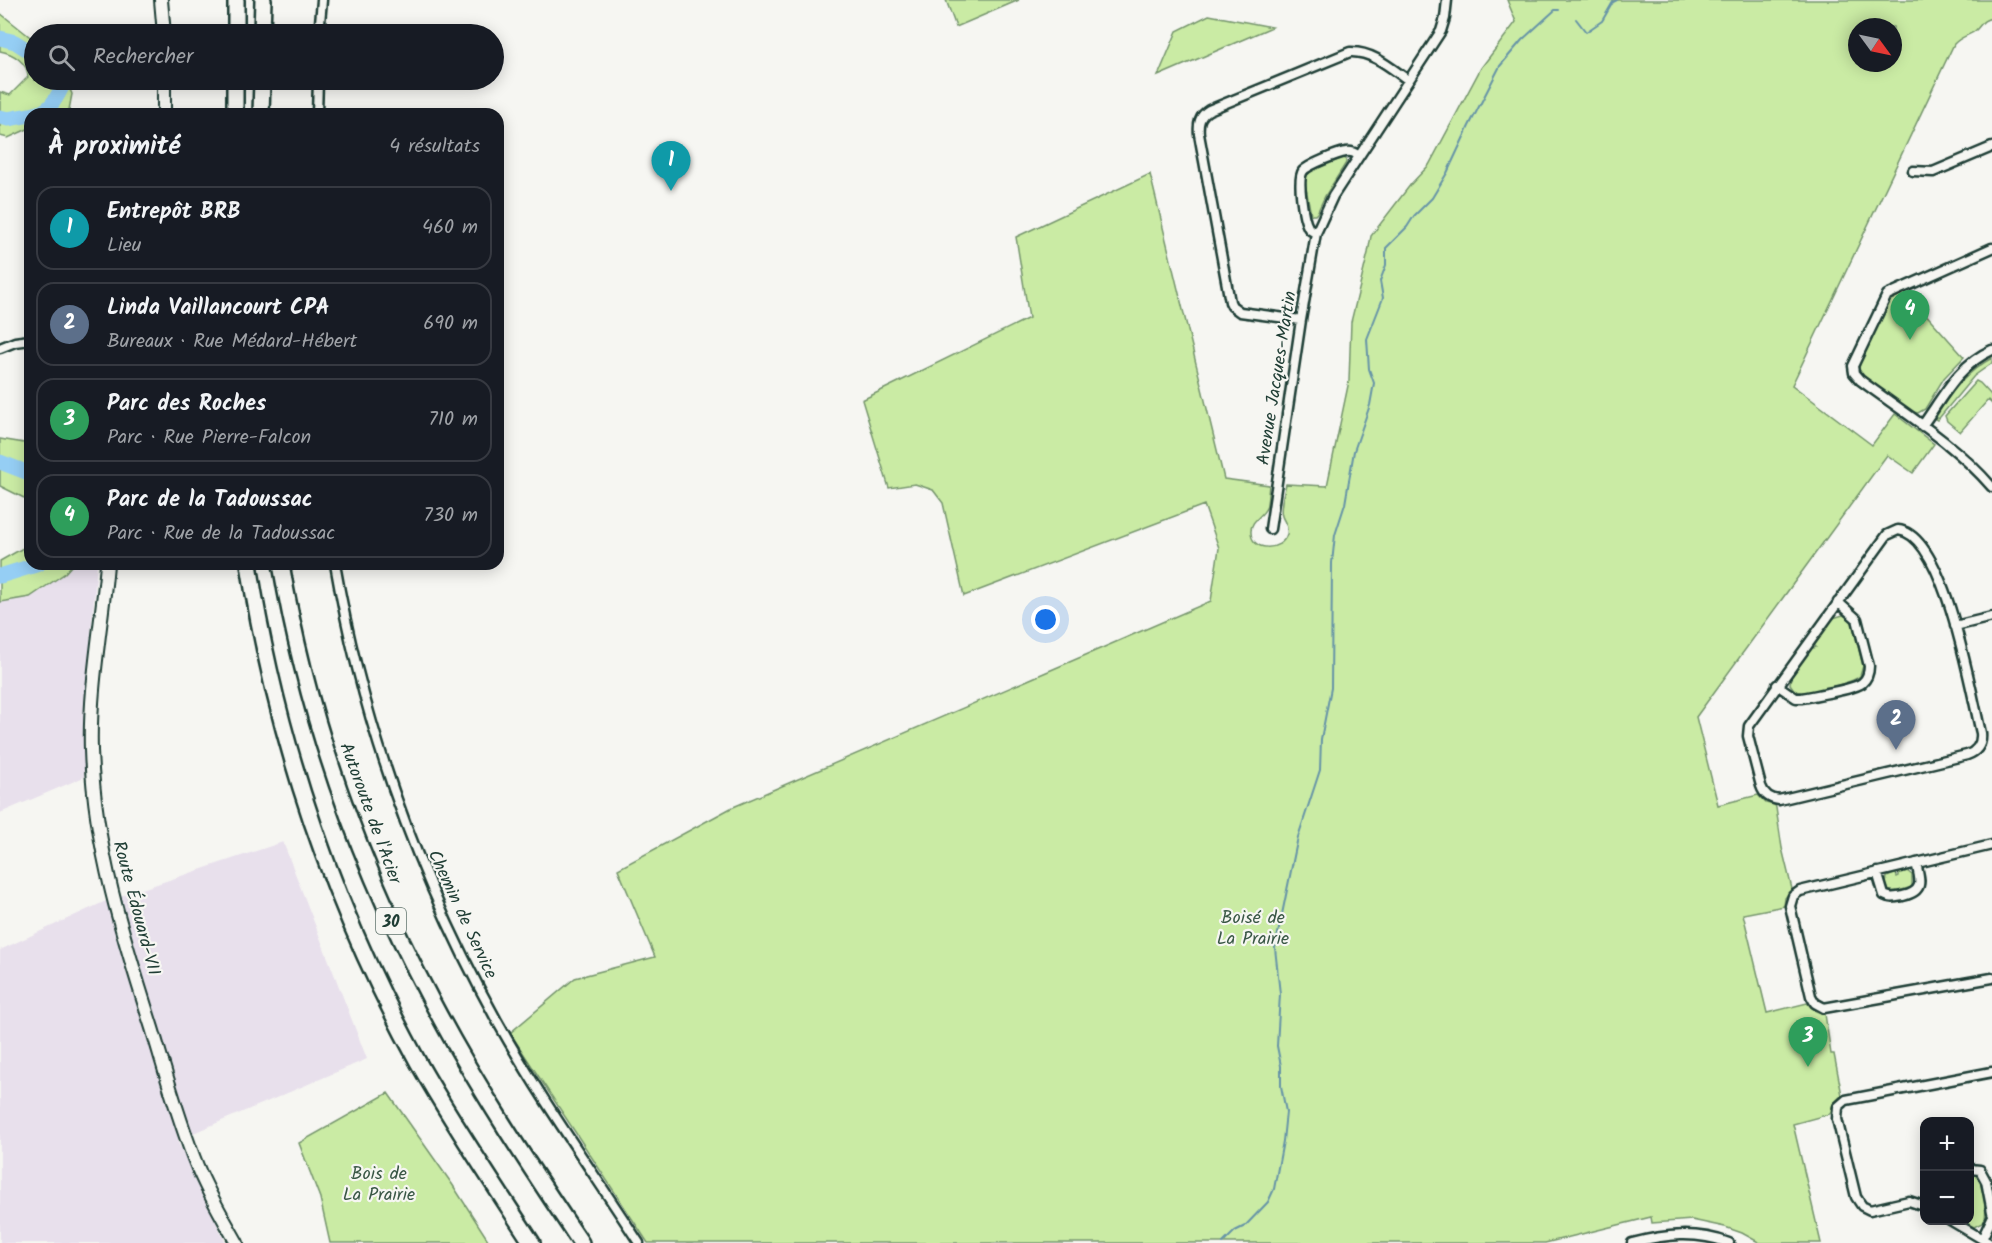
<!DOCTYPE html>
<html lang="fr">
<head>
<meta charset="utf-8">
<style>
	:root { --surface:#171b24; --page:#20242c; --text:#f1f3f6; --muted:#9ea1a6; --line:#363941; --accent:#2563eb }
	body { margin:0; font-family:Kalam,sans-serif; background:var(--page); color:var(--text) }
	.controls { position:absolute; right:18px; bottom:18px; display:grid; overflow:hidden; border-radius:12px; box-shadow:0 3px 15px #0003 }
	.controls button { width:54px; height:54px; display:grid; place-items:center; padding:0; border:0; border-bottom:2px solid var(--line); background:var(--surface); color:var(--text); font:30px sans-serif }
	.compass { position:absolute; left:1848px; top:18px; width:54px; height:54px; border-radius:50%; background:var(--surface); box-shadow:0 3px 15px #0003; rotate:123deg }
	.you { position:absolute; left:1046px; top:620px; width:21px; height:21px; margin:-15px; border:4px solid #fff; border-radius:50%; background:#1a73e8; box-shadow:0 0 0 9px #1a73e833 }
	.badge { display:grid; place-items:center; width:39px; height:39px; border-radius:50%; background:var(--accent); color:#fff; font-size:20px; font-weight:700 }
	.pin { position:absolute; translate:-50% -50px; filter:drop-shadow(0 2px 3px #0008) }
	.pin::after { content:''; position:absolute; top:32px; width:21px; height:18px; background:inherit; clip-path:polygon(0 0,100% 0,50% 100%) }
	.list { margin:0; padding:0; list-style:none }
	h2 { display:flex; justify-content:space-between; align-items:center; height:78px; margin:0; padding:0 24px; font-size:26px }
	h2 small { font-size:20px; font-weight:400; color:var(--muted) }
	.list li { display:grid; grid-template-columns:39px 1fr auto; gap:18px; align-items:center; box-sizing:border-box; height:84px; margin:0 12px 12px; padding:0 12px; border:2px solid var(--line); border-radius:18px }
	.list b { display:block; font-size:22px; white-space:nowrap }
	.list p { margin:0; font-size:20px; white-space:nowrap; color:var(--muted) }
	.list em { font-size:20px; font-style:normal; color:var(--muted) }
	.icon { flex:none; width:33px; height:33px; fill:none; stroke:currentColor; stroke-width:2; stroke-linecap:round; stroke-linejoin:round }
	.map { position:relative; flex:none; width:1992px; height:1243px; overflow:hidden }
	.search { position:absolute; background:var(--surface); box-shadow:0 3px 15px #0003; left:24px; top:24px; width:480px; height:66px; display:flex; align-items:center; gap:15px; box-sizing:border-box; padding:0 21px; border-radius:33px; color:var(--muted); font-size:22px }
	.panel { position:absolute; background:var(--surface); box-shadow:0 3px 15px #0003; left:24px; top:108px; width:480px; height:462px; border-radius:18px }
	.map>svg:first-child { display:block }
	.built { fill:#e8e0ec }
	.green { fill:#caeba4; stroke:#74946c; stroke-width:1.5; fill-rule:evenodd }
	.lines { fill:none; stroke-linecap:round; stroke-linejoin:round }
	.stream { stroke:#6694a7; stroke-width:2 }
	.river { stroke:#95cef4; stroke-width:15 }
	.minor-casing { stroke:#1f3d34; stroke-width:13 }
	.secondary-casing { stroke:#1f3d34; stroke-width:16 }
	.motorway-casing { stroke:#1f3d34; stroke-width:20 }
	.minor { stroke:#f6f6f2; stroke-width:8 }
	.secondary { stroke:#f6f6f2; stroke-width:12 }
	.motorway { stroke:#f6f6f2; stroke-width:15 }
	.labels { text-anchor:middle; stroke-width:4.5; stroke-linejoin:round; paint-order:stroke }
	.shield { fill:#f6f6f2; stroke:#60746d; stroke-width:1.5 }
	.shield-label { font-size:16px; font-weight:bold; fill:#1f3d34 }
	.street-label { font-size:18px; fill:#1f3d34; stroke:#f6f6f2 }
	.park-label { font-size:18px; fill:#395745; stroke:#f6f6f2 }
</style>
</head>
<body>
<div class="map">
<svg width="1992" height="1243" viewBox="0 0 1992 1243">
	<rect width="100%" height="100%" fill="#f6f6f2"/>
	<filter id="ink" filterUnits="userSpaceOnUse"><feTurbulence type="fractalNoise" baseFrequency=".0167" numOctaves="2"/><feDisplacementMap in="SourceGraphic" scale="12" xChannelSelector="R" yChannelSelector="G"/><feConvolveMatrix kernelMatrix="1 2 1 2 8 2 1 2 1" color-interpolation-filters="sRGB"/></filter>
	<g filter="url(#ink)">
		<path class="built" d="M73,564H97L84,715V777L0,813V602L30,597L64,574Z
			M283,842L367,1059L177,1140L226,1243H0V950L106,901Z"/>
		<path class="green" d="M946,0H1019L956,27Z
			M1507,0H1992V18C1982,20 1982,24 1976,30C1971,35 1961,36 1954,44L1792,385L1872,445L1895,414L1934,444L1913,473L1887,455L1696,717L1718,805L1758,795L1766,803L1775,805L1776,808L1782,848L1792,889L1785,898L1784,906L1743,914L1767,1013L1807,1003L1816,1011L1825,1014L1831,1054H1834L1842,1095L1833,1104L1830,1114L1793,1124L1821,1243H1760L1742,1233L1725,1227L1692,1220L1652,1223L1651,1217L1545,1243H648L510,1033L575,978L655,957L618,869L731,808L1211,601L1219,548L1204,505L964,596L943,503L933,490L915,484L889,488L862,400L1029,318L1016,237L1150,174L1224,479L1269,485C1268,492 1268,502 1266,508C1262,517 1251,520 1251,531C1250,552 1282,552 1287,534C1289,526 1284,522 1282,516C1279,508 1284,493 1286,484L1327,486L1349,381L1351,322L1368,253L1371,236L1411,184L1429,165L1481,68L1516,22ZM1857,27H1893V63H1857Z
			M0,13L34,40V80H66L72,94L69,110L60,114H30V128L8,138L0,136V92L10,95L28,77C28,63 13,53 0,51Z
			M1209,15L1272,27L1158,76L1177,31Z
			M1343,158L1346,159V163L1325,196L1317,213L1315,215H1311L1305,183L1307,175L1311,171Z
			M1906,292L1964,357L1944,378L1925,409L1918,413L1913,412L1862,375L1859,369L1860,362L1889,301Z
			M1992,358V363L1974,376L1940,417L1937,420L1935,419C1948,395 1967,371 1992,358Z
			M1976,381L1980,383L1992,396V404L1988,400L1960,432L1947,421L1945,416Z
			M0,439L30,444V501L0,486Z
			M30,544V564H73L64,574L30,597L0,602V561Z
			M1843,615L1852,621L1863,666L1860,676C1851,683 1806,695 1795,691L1790,684L1791,676L1812,647L1814,648L1816,647L1814,645L1833,618Z
			M1907,871L1912,875V887L1895,892L1889,891L1886,884L1887,877L1896,873L1897,877L1899,876V873Z
			M388,1093L452,1184L490,1243H330L320,1198L299,1143Z
			M1975,1174C1983,1181 1988,1213 1984,1222L1974,1227L1962,1221L1970,1220V1175Z"/>
		<g class="lines">
			<path class="stream" d="M1576,19L1586,32L1602,21L1613,2L1617,0
				M1223,1243L1235,1231L1245,1226L1268,1202L1274,1189L1283,1141L1286,1112L1281,1086V1066L1277,1046L1280,994L1275,948L1298,837L1320,770L1321,739L1331,688L1332,563L1335,535L1345,504L1354,451L1370,405L1374,383L1369,369L1367,339L1383,298L1380,281L1386,265V248L1407,227L1414,216L1432,198L1447,173L1469,126L1500,66L1522,40L1555,10H1559"/>
			<path class="river" d="M0,38L15,42L34,54
				M34,114C50,111 55,101 62,87L58,80
				M0,117L8,119L30,115
				M0,462L26,472L30,475
				M0,576L39,564"/>
			<defs>
				<path id="minor" d="M319,34L322,0
					M317,114L318,80
					M1913,171L1933,172L1992,147
					M1316,233C1312,231 1310,231 1308,227C1303,218 1297,179 1303,171C1308,165 1338,153 1346,152C1352,151 1355,153 1359,156
					M1992,248L1887,295L1853,366L1854,373L1860,380C1906,414 1955,444 1992,487
					M1301,320L1240,312L1232,306L1230,302L1199,134C1198,124 1199,116 1209,110L1350,52C1372,51 1391,68 1408,80
					M0,348L15,342L30,340
					M1922,426C1943,397 1958,365 1992,350
					M1270,529L1301,320L1316,233L1333,196L1441,31L1445,18L1447,0
					M1898,530C1945,534 1971,693 1981,733C1982,743 1978,751 1967,755L1779,800C1770,799 1764,795 1761,786L1748,736L1749,726L1887,535Z
					M335,564C363,725 418,878 497,1021C540,1098 591,1169 639,1243
					M1955,626L1992,617
					M1777,685L1796,698H1802C1815,695 1853,690 1862,683C1867,679 1869,673 1869,666L1857,619L1838,602
					M1992,845L1800,891L1793,896L1790,906L1811,996L1815,1003L1824,1008L1992,978
					M1877,872L1884,895C1891,899 1896,897 1903,896C1925,891 1920,880 1916,863
					M1970,1169L1980,1170L1986,1181L1992,1212
					M1924,1206L1909,1201L1870,1210L1862,1206L1856,1197L1837,1119L1838,1107L1846,1100L1992,1072
					M1950,1220L1989,1243
					M1982,1239L1992,1218
					M1632,1243C1666,1234 1696,1231 1729,1243"/>
				<path id="secondary" d="M161,0L164,34
					M164,114V80
					M107,564C102,624 89,689 91,750C94,846 123,937 152,1028C166,1074 179,1122 197,1166C208,1193 223,1218 237,1243"/>
				<path id="motorway" d="M236,34V0
					M262,34L263,0
					M235,114V80
					M261,114L262,80
					M249,564C276,738 333,907 418,1062C453,1124 493,1183 532,1243
					M281,564C307,716 359,864 431,1000C475,1084 528,1164 581,1243"/>
			</defs>
			<use href="#minor" class="minor-casing"/>
			<use href="#secondary" class="secondary-casing"/>
			<use href="#motorway" class="motorway-casing"/>
			<use href="#minor" class="minor"/>
			<use href="#secondary" class="secondary"/>
			<use href="#motorway" class="motorway"/>
		</g>
	</g>
	<g class="labels">
		<rect class="shield" x="376" y="908" width="30" height="26" rx="4.5"/>
		<g class="shield-label">
			<text x="391" y="927">30</text>
		</g>
		<g class="street-label">
			<text transform="translate(1276 378) rotate(-81)" y="6">Avenue Jacques-Martin</text>
			<text transform="translate(371 813) rotate(70)" y="6">Autoroute de l'Acier</text>
			<text transform="translate(137 908) rotate(75)" y="6">Route Édouard-VII</text>
			<text transform="translate(463 914) rotate(65)" y="6">Chemin de Service</text>
		</g>
		<g class="park-label">
			<text x="1253" y="923">Boisé de<tspan x="1253" dy="21">La Prairie</tspan></text>
			<text x="379" y="1179">Bois de<tspan x="379" dy="21">La Prairie</tspan></text>
		</g>
	</g>
</svg>
<div class="controls">
<button>+</button>
<button>−</button>
</div>
<svg class="compass" viewBox="-18 -18 36 36"><path d="M0-13l5 13h-10z" fill="#e53935"/><path d="M0 13l5-13h-10z" fill="#9ea1a6"/></svg>
<div class="you"></div>
<div class="pin badge" style="left:671px;top:191px;background:#0f9aa8">1</div>
<div class="pin badge" style="left:1896px;top:750px;background:#5c6f8a">2</div>
<div class="pin badge" style="left:1808px;top:1067px;background:#2e9e5b">3</div>
<div class="pin badge" style="left:1910px;top:340px;background:#2e9e5b">4</div>
<div class="search"><svg class="icon" aria-label="search" viewBox="0 0 24 24"><circle cx="10" cy="10" r="6"/><path d="M15 15l6 6"/></svg>Rechercher</div>
<section class="panel">
<h2>À proximité<small>4 résultats</small></h2>
<ul class="list">
<li><span class="badge" style="background:#0f9aa8">1</span><div><b>Entrepôt BRB</b><p>Lieu</p></div><em>460 m</em></li>
<li><span class="badge" style="background:#5c6f8a">2</span><div><b>Linda Vaillancourt CPA</b><p>Bureaux · Rue Médard-Hébert</p></div><em>690 m</em></li>
<li><span class="badge" style="background:#2e9e5b">3</span><div><b>Parc des Roches</b><p>Parc · Rue Pierre-Falcon</p></div><em>710 m</em></li>
<li><span class="badge" style="background:#2e9e5b">4</span><div><b>Parc de la Tadoussac</b><p>Parc · Rue de la Tadoussac</p></div><em>730 m</em></li>
</ul>
</section>
</div>
</body>
</html>
